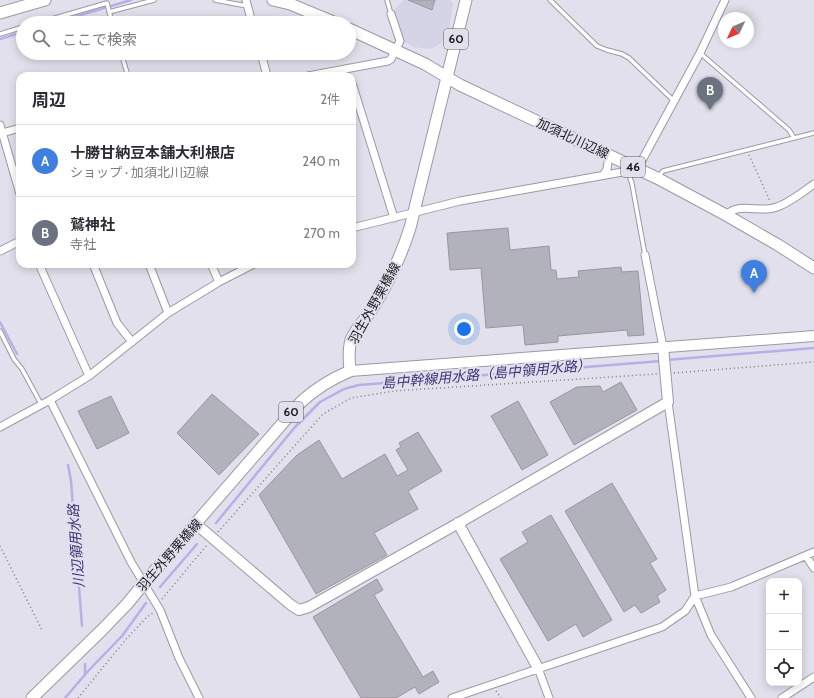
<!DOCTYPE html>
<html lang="ja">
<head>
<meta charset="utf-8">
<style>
	:root { --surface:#fff; --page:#f7f7f7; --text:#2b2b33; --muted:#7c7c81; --line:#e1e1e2; --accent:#0f766e }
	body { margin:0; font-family:Cabin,"Noto Sans JP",sans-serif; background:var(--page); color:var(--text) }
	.controls { position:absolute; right:12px; bottom:12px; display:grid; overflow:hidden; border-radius:8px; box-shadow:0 2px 10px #0003 }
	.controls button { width:36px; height:36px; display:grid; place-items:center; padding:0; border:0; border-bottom:1px solid var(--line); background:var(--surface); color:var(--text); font:20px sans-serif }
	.compass { position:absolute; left:718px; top:12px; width:36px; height:36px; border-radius:50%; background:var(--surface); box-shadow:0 2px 10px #0003; rotate:226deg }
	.you { position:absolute; left:464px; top:329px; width:14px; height:14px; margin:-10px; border:3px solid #fff; border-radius:50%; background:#1a73e8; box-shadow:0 0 0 6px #1a73e833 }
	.badge { display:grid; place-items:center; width:26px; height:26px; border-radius:50%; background:var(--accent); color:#fff; font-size:13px; font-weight:700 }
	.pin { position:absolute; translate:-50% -33px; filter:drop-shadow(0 1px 2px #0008) }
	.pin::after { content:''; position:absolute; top:21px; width:14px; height:12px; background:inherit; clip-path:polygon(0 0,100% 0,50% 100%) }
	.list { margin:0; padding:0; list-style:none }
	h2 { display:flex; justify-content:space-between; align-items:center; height:52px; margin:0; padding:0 16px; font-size:17px }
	h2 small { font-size:13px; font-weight:400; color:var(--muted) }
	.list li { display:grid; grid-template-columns:26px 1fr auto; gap:12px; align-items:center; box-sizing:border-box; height:72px; padding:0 16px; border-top:1px solid var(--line) }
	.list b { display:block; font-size:15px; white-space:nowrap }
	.list p { margin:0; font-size:13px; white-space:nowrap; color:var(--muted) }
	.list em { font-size:13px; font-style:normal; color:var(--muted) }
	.icon { flex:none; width:22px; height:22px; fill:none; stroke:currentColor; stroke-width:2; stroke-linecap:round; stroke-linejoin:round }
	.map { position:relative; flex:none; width:814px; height:698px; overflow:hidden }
	.search { position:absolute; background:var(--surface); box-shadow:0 2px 10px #0003; left:16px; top:16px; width:340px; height:44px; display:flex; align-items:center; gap:10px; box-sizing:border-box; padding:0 14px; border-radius:22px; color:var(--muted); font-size:15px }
	.panel { position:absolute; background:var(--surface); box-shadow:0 2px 10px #0003; left:16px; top:72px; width:340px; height:196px; border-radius:12px }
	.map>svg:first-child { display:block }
	.built { fill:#d5d4e6 }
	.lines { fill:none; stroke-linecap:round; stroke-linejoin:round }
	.stream { stroke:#b5b0e8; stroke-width:2.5 }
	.building { fill:#b2b2bd; stroke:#9796a1 }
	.lane-casing { stroke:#9a99a4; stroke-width:5.5 }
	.street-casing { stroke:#9a99a4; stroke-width:9 }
	.secondary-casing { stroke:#9a99a4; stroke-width:12 }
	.primary-casing { stroke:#9a99a4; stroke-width:13 }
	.path { stroke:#7b7b83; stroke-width:1.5; stroke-dasharray:1 3; stroke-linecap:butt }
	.lane { stroke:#fff; stroke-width:3.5 }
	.street { stroke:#fff; stroke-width:7 }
	.secondary { stroke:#fff; stroke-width:10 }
	.primary { stroke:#fff; stroke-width:11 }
	.labels { text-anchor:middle; stroke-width:4; stroke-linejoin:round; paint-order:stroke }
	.shield { fill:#e1e0ec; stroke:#56565c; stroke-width:1 }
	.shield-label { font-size:12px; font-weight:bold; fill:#1b1b1f }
	.street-label { font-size:13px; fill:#1b1b1f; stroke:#e1e0ec }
	.water-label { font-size:14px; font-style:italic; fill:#413476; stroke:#e1e0ec }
</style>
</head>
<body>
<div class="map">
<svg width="814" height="698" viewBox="0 0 814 698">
	<rect width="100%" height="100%" fill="#e1e0ec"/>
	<path class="built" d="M403,0H450L453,3L449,28H447L444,39L440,44L433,48L425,49L416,47V48L409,45V44L404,42L394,10Z"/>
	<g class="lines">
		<path class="stream" d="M54,23L131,0
			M0,39L23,32
			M0,322L17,354
			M666,360L814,348
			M68,465L71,481L82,626
			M216,523L295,427L320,402L331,396L344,389L359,385L661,361
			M160,587L197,544
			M85,674V664
			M65,698L89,670L122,636L146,603"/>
	</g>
	<path class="building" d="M408,0H435L432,10Z
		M508,228L510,250L549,246L551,270H556L557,279L579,277L578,271L621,267L622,272L638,271L644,335L628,336L627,330L558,336V342L525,345L523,325L486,328L481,268L450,270L447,233Z
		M621,382L637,410L574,445L550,402L577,387L600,386L603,392Z
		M212,394L259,434L219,475L177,433Z
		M111,396L129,433L97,449L78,411Z
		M518,401L548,455L522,470L491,416Z
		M418,432L442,471L408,491L418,509L374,533L387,555L316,594L259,495L297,455L319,440L342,479L385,454L397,476L408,470L396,450L401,447L399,443Z
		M612,483L657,559L650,563L666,590L657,596L660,602L641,613L635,605L624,612L565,511Z
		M551,515L612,620L583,637L576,624L548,641L500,559L528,542L522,532Z
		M377,579L383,590L374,595L423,677L433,671L439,682L419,694L415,687L396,698H361L313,617Z"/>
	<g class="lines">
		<defs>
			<path id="lane" d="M215,0L247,6
				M387,0L391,14
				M550,0L597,46L607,50L622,54L629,58L674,101
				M109,12L154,0
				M38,23L107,3L112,23
				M0,34L23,27
				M121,53L128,76
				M700,53L789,130L794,138
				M628,171L632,184L645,255
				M658,177L663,171L814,133
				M0,331L14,359L22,369L41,404"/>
			<path id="street" d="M246,0L252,23
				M261,53L267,76
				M308,76L388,61L391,59L400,41L391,14
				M352,83L394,218
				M0,125L20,194
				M2,133L20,128
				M604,174L607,169L609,155
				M726,215C741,201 760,214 777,207C789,203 803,192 814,184
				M352,228L460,201L628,171L636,168L640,164L700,53L725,0
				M0,251L20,241
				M645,255L663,347
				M39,264L89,376
				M93,264L117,323L132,342
				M149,264L168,313
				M211,264L219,282
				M50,400L131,562L160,610L179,658L199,698
				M668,402L695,596L711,635L751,698
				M0,427L50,400L89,376L168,313L219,282L254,264
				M806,556L814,568
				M538,668L549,698
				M452,698L662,627L685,611L695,596L731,587L814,552
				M782,698L814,677"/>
			<path id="secondary" d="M350,371L814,336
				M458,523L538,668
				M196,524L291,605L299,610L309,607L464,520L668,402L663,347"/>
			<path id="primary" d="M273,0L290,4L336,23
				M0,13L45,0
				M349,29L425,64L460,85L657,178L726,215L778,245L814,268
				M32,698L102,630L127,604L150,576L301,402C316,388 331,379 350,371C349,361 348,350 351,340C355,329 366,319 372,309C388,284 401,256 410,228L466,0"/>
		</defs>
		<use href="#lane" class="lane-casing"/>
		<use href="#street" class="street-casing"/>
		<use href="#secondary" class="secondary-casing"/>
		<use href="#primary" class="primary-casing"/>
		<path class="path" d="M749,155L770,201
			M674,373L814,362
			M218,532L323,414L351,398L394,391L657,374
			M0,546L42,630
			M162,599L207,545
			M496,691L501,698
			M78,698L127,638L147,617L153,613"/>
		<use href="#lane" class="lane"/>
		<use href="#street" class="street"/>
		<use href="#secondary" class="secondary"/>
		<use href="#primary" class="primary"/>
	</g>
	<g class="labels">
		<g class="shield">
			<rect x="444" y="29" width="24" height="20" rx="3"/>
			<rect x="621" y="157" width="24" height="20" rx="3"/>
			<rect x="279" y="402" width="24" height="20" rx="3"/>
		</g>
		<g class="shield-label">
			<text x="456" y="43">60</text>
			<text x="633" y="171">46</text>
			<text x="291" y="416">60</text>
		</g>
		<g class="street-label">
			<text transform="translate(573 138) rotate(25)" y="5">加須北川辺線</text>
			<text transform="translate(374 303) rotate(-61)" y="5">羽生外野栗橋線</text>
			<text transform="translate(169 555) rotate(-49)" y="5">羽生外野栗橋線</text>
		</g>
		<g class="water-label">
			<text transform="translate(486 374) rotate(-5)" y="5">島中幹線用水路（島中領用水路）</text>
			<text transform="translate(76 546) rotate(-94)" y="5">川辺領用水路</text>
		</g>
	</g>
</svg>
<div class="controls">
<button>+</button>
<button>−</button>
<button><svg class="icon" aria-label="locate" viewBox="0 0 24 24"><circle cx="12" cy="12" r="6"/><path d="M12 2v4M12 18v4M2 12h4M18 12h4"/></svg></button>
</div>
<svg class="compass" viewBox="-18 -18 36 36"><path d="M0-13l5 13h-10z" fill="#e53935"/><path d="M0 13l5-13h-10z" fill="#7c7c81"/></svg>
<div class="you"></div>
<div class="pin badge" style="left:754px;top:293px;background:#3f7fe0">A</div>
<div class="pin badge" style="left:710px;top:110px;background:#6b7280">B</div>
<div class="search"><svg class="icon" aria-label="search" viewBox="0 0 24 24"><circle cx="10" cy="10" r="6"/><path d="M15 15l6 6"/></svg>ここで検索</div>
<section class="panel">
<h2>周辺<small>2件</small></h2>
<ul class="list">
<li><span class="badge" style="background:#3f7fe0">A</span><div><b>十勝甘納豆本舗大利根店</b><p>ショップ · 加須北川辺線</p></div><em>240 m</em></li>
<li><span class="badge" style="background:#6b7280">B</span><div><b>鷲神社</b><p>寺社</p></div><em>270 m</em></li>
</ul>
</section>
</div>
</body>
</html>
